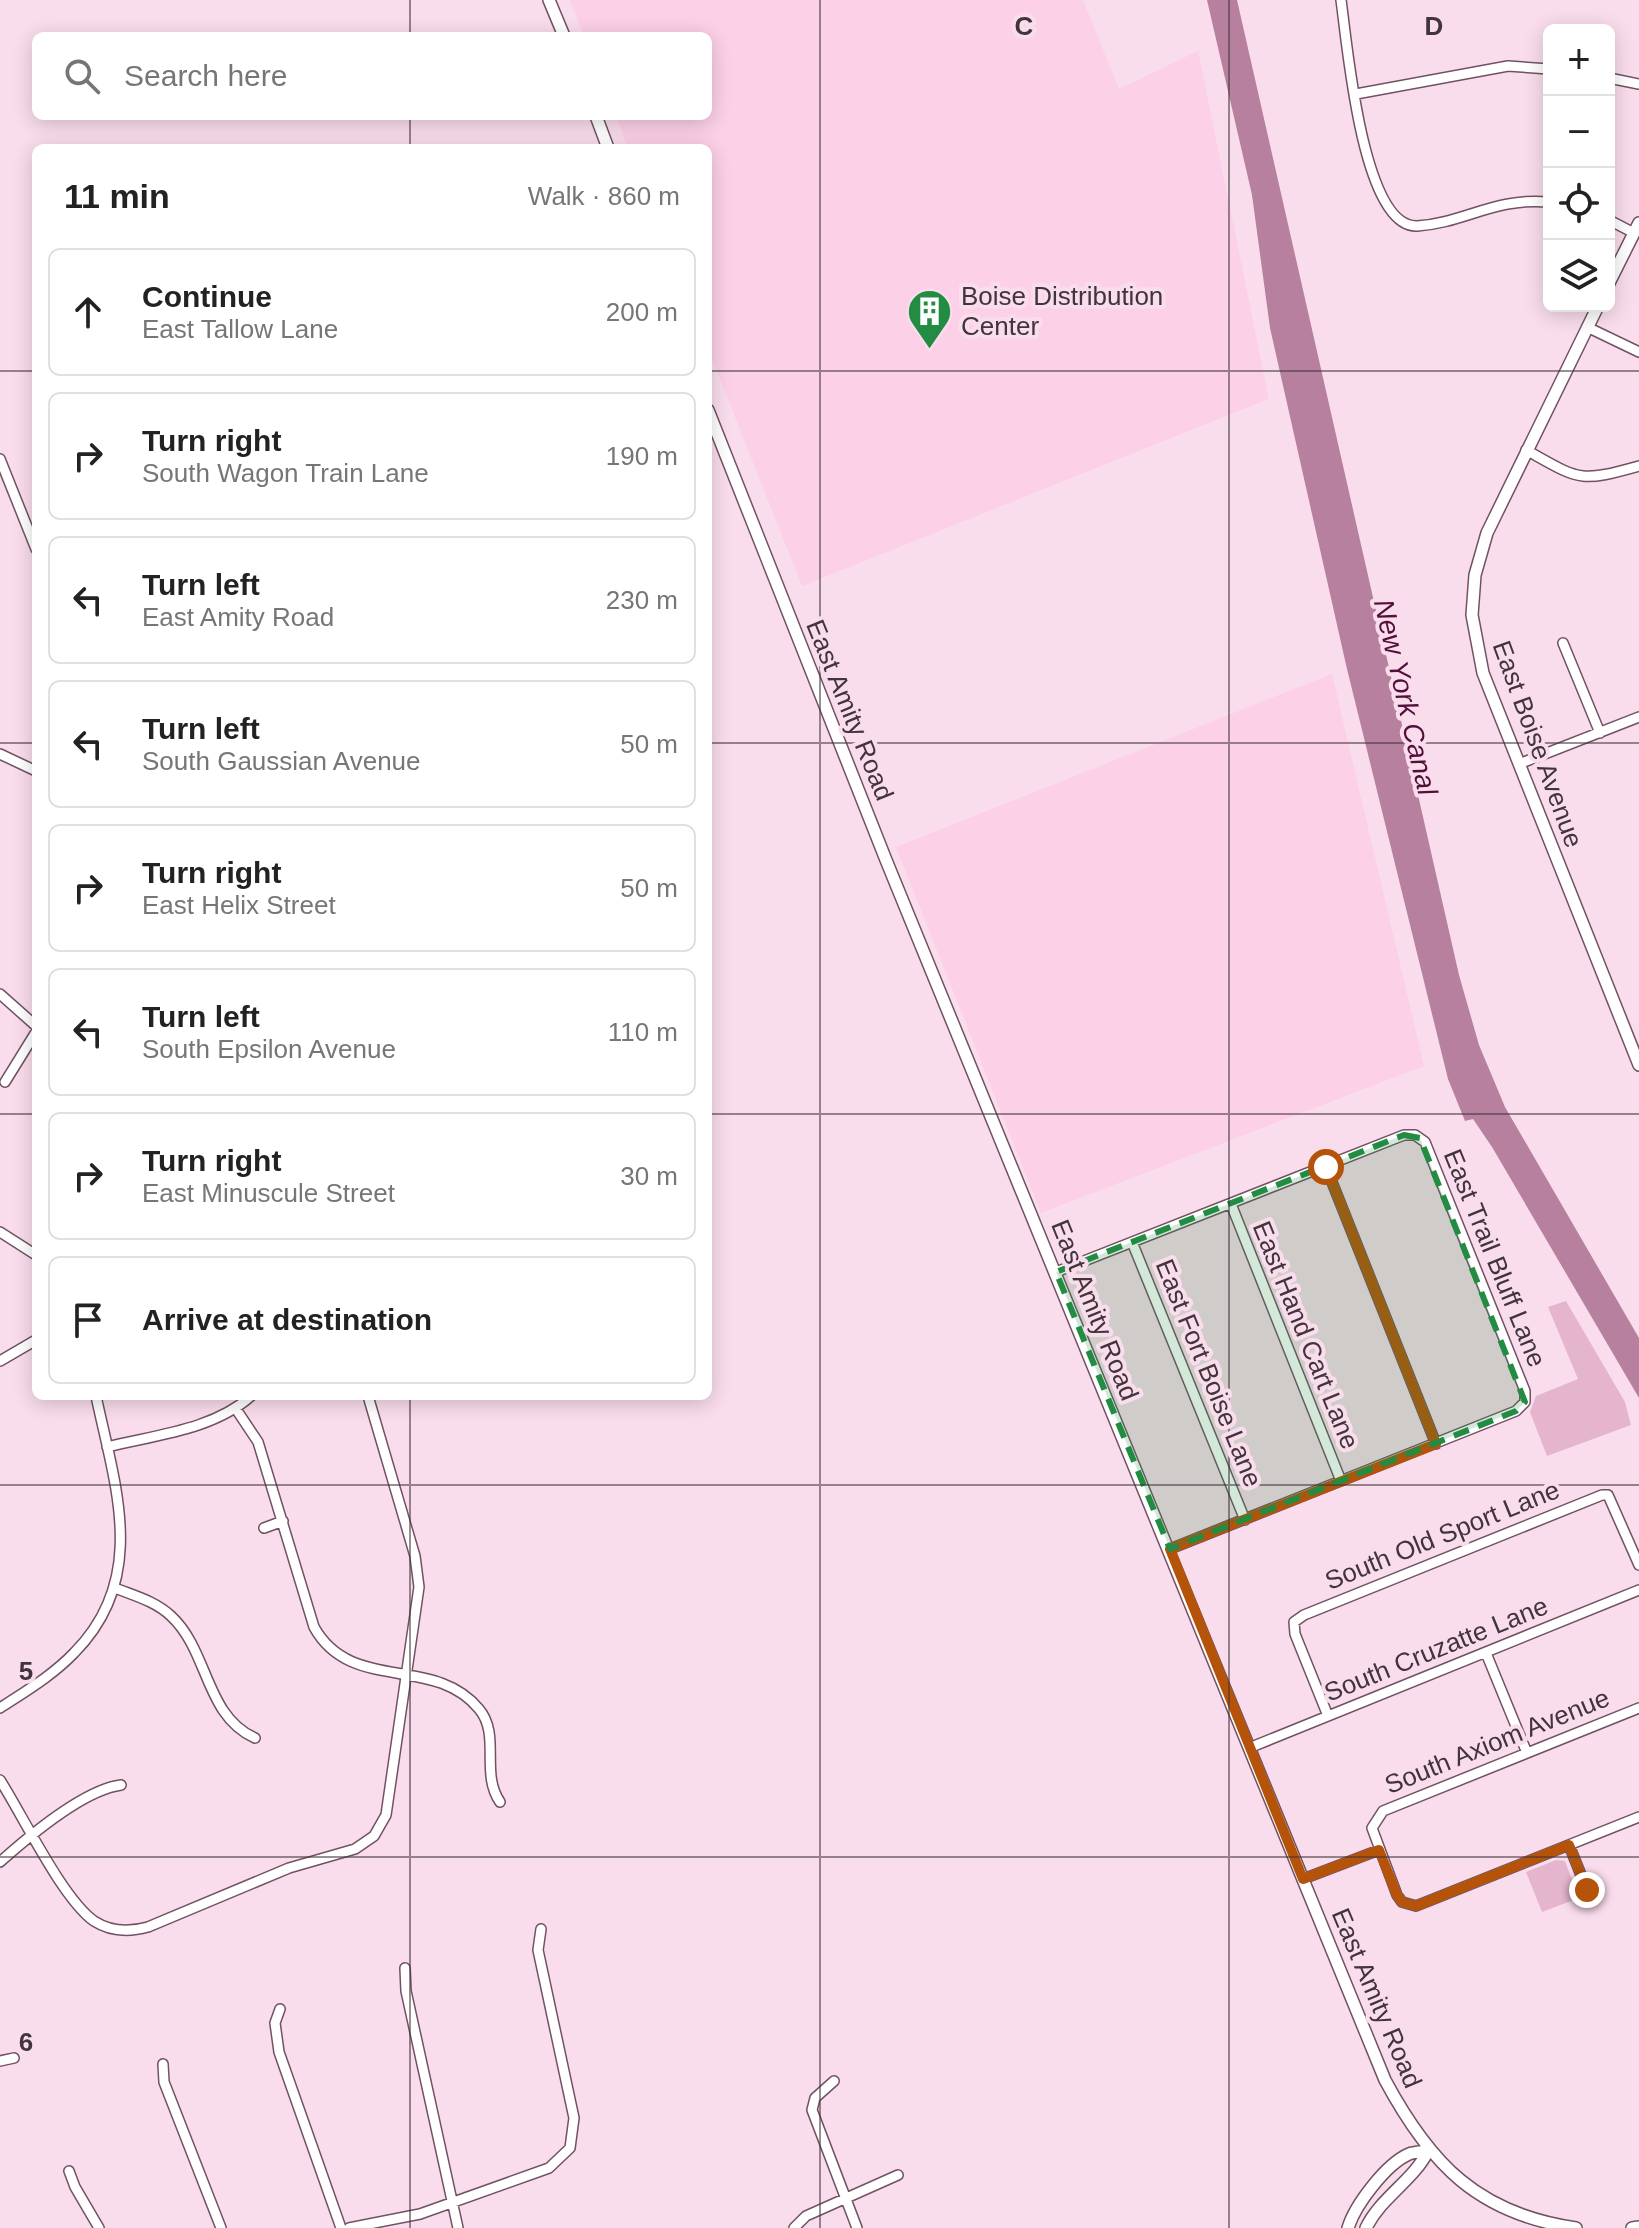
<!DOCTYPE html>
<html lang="en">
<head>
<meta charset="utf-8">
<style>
	:root { --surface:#fff; --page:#f2f2f2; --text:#222; --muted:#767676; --line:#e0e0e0 }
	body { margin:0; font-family:Helvetica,sans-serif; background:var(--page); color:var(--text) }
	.controls { position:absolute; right:24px; top:24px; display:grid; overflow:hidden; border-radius:12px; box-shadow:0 4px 20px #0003 }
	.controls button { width:72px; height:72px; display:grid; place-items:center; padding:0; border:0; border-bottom:2px solid var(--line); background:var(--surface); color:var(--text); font:40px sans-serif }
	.stop { position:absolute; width:24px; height:24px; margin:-18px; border:6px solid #b45309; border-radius:50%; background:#fff }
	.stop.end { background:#b45309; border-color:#fff; box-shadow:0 2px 8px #0008 }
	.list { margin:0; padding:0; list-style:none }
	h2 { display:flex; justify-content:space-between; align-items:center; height:104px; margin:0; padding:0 32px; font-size:34px }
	h2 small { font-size:26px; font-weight:400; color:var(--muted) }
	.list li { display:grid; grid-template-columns:52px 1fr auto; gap:24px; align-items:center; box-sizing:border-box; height:128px; margin:0 16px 16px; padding:0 16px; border:2px solid var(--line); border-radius:12px }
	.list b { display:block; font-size:30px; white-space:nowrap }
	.list p { margin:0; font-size:26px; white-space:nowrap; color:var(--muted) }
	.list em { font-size:26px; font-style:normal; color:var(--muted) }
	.icon { flex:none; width:44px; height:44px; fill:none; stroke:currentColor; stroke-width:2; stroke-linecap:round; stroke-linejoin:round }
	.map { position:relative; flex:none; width:1639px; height:2228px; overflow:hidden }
	.search { position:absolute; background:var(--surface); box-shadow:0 4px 20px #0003; left:32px; top:32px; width:680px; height:88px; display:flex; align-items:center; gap:20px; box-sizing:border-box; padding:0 28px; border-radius:12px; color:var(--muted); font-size:30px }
	.panel { position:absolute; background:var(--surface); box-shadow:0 4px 20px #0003; left:32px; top:144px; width:680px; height:1256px; border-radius:12px }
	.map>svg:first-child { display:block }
	.built { fill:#fcd0e7 }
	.green { fill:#e5b5ce }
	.water { fill:#b7809e }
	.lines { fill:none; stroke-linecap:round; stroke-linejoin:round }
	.minor-casing { stroke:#715263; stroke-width:12 }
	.tertiary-casing { stroke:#715263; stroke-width:14 }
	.minor { stroke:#fff; stroke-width:9 }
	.tertiary { stroke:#fff; stroke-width:11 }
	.route { stroke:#b45309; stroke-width:10 }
	.marked { fill:#238c43; fill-opacity:0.2; stroke:#238c43; stroke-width:6; stroke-dasharray:16 10; stroke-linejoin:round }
	.grid { fill:none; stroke:#42343b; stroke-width:2; stroke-opacity:0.55 }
	.labels { text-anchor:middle; stroke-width:8; stroke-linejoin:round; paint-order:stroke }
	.poi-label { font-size:26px; fill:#42343b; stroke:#faddec; text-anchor:start }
	.street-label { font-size:26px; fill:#42343b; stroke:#faddec }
	.water-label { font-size:28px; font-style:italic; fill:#510f3a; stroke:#faddec }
	.grid-label { font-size:26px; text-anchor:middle; font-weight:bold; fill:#42343b; stroke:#faddec; stroke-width:8; stroke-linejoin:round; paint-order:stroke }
</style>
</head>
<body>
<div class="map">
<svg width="1639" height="2228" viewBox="0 0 1639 2228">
	<rect width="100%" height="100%" fill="#faddec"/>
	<path class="built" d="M570,0H1083L1119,89L1198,51L1269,399L802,586L708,349V148H628L616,116H708V36H584Z
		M1332,674L1424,1066L1041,1213L896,847Z"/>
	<path class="green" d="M1566,1301L1625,1402L1631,1425L1547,1456L1530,1412L1536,1396L1578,1379L1548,1307Z
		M1556,1860L1565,1861L1579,1898L1542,1912L1526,1872Z"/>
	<path class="water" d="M1207,0H1237L1459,975L1479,1045L1505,1107L1639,1338V1398L1492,1147L1473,1119L1465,1121L1448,1079L1347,669L1270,328L1252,195Z"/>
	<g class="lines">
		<defs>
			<path id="minor" d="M1341,0C1347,42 1362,228 1417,226C1464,223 1495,197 1549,202
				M1609,78L1639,84
				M1356,94L1508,66L1549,69
				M1609,220L1634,233
				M1587,327L1639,352
				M1526,450C1580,480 1578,483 1639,466
				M0,459L36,549
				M1563,643L1600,733
				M0,754L36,771
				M1519,764L1639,717
				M0,994L36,1026
				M5,1082L36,1032
				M1326,1167L1436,1444
				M1231,1204L1341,1481
				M0,1232L36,1255
				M1132,1242L1245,1520
				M1056,1272L1404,1135H1415L1425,1142L1525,1391V1402L1516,1411L1170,1549
				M0,1361L36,1340
				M236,1409L258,1442L314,1627C351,1694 434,1654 479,1709C501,1735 480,1773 500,1802
				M107,1447C155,1435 213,1430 251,1396
				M264,1528L283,1521
				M115,1588C135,1596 155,1601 171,1616C209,1651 205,1716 255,1738
				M1486,1653L1527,1753
				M0,1708C26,1691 53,1675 74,1653C149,1578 115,1486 96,1396
				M1639,1708L1383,1811L1372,1828L1397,1895L1402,1902L1416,1906L1639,1817
				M1328,1716L1295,1634L1294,1622L1304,1615L1602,1495H1608L1639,1565
				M1249,1748L1639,1590
				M0,1780C23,1816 62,1898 94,1921C111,1932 130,1932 148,1927L289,1868L355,1849L374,1836L386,1815L419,1587L415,1556L368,1396
				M1569,1845L1587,1890
				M0,1862C28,1837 83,1790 121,1785
				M1303,1879L1379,1850
				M405,1968L406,1991L458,2228
				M280,2009L275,2023L279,2052L341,2228
				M0,2061L14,2058
				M163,2064L164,2082L221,2228
				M834,2081L815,2098L812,2110L857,2228
				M69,2171L75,2187L99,2228
				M349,2228L420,2214L549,2168L570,2148L574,2118L538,1950L541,1929
				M794,2228L806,2216L898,2175"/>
			<path id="tertiary" d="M549,0L564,36
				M596,116L608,148
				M1609,283L1639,223
				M1598,306L1487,533L1475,575L1472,615L1483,673L1639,1065
				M708,410L886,860L1385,2080C1430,2164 1478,2214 1576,2228
				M1348,2228C1355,2205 1386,2164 1409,2154C1414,2152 1422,2152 1428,2151
				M1366,2228C1381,2197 1413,2181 1428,2151
				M1632,2228L1639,2227"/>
		</defs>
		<use href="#minor" class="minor-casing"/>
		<use href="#tertiary" class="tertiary-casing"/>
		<use href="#minor" class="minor"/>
		<use href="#tertiary" class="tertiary"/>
	</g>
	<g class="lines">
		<path class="route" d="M1326,1167L1436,1444L1170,1549L1303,1879L1379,1850L1397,1895L1402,1902L1416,1906L1569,1845L1587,1890"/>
	</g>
	<path class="marked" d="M1404,1135L1420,1138L1525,1402L1516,1411L1170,1549L1056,1272Z"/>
	<path class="grid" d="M410,0V36M820,0V2228M1229,0V2228M410,116V148M0,371H36M708,371H1639M0,743H36M708,743H1639M0,1114H36M708,1114H1639M410,1396V2228M0,1485H1639M0,1857H1639"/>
	<defs>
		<symbol id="building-pin" viewBox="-11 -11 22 30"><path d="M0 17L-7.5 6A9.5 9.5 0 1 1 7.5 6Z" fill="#238c43" stroke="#faddec"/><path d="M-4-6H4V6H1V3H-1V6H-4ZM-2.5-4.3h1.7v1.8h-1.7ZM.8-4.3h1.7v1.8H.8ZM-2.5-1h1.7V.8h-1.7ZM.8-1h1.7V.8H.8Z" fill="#fff"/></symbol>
	</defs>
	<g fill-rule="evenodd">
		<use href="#building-pin" x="904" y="286" width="51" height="69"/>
	</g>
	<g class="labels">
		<g class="poi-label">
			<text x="961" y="305">Boise Distribution<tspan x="961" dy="30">Center</tspan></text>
		</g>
		<g class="street-label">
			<text transform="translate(850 710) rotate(68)" y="9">East Amity Road</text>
			<text transform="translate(1538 744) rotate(70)" y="9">East Boise Avenue</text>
			<text transform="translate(1495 1258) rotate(68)" y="9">East Trail Bluff Lane</text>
			<text transform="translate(1095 1310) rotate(68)" y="9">East Amity Road</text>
			<text transform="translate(1306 1335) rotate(68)" y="9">East Hand Cart Lane</text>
			<text transform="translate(1209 1373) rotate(68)" y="9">East Fort Boise Lane</text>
			<text transform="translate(1442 1535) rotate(-22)" y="9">South Old Sport Lane</text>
			<text transform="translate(1436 1649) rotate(-22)" y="9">South Cruzatte Lane</text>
			<text transform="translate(1497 1741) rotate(-22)" y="9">South Axiom Avenue</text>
			<text transform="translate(1377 1998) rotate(67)" y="9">East Amity Road</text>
		</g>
		<g class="water-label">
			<text transform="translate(1406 697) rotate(77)" y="10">New York Canal</text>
		</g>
	</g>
	<g class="grid-label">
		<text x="1024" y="35">C</text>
		<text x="1434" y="35">D</text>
		<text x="26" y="1680">5</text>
		<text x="26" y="2051">6</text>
	</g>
</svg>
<div class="controls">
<button>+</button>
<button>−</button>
<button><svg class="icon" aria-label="locate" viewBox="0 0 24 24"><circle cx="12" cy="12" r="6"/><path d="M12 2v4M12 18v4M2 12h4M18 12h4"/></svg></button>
<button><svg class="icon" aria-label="layers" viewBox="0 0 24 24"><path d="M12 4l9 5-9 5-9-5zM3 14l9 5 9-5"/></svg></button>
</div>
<div class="stop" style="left:1326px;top:1167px"></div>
<div class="stop end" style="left:1587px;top:1890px"></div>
<div class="search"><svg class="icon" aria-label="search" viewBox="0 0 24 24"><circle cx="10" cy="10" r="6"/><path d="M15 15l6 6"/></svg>Search here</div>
<section class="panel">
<h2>11 min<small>Walk · 860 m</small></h2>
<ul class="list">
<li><svg class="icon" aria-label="ahead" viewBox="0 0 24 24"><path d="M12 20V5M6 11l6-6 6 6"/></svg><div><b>Continue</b><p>East Tallow Lane</p></div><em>200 m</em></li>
<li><svg class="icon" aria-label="right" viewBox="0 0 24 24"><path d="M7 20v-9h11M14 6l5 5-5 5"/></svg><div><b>Turn right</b><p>South Wagon Train Lane</p></div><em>190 m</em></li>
<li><svg class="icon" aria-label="left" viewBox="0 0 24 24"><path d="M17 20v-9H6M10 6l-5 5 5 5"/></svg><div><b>Turn left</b><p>East Amity Road</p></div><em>230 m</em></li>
<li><svg class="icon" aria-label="left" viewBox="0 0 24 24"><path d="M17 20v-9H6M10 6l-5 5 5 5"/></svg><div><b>Turn left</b><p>South Gaussian Avenue</p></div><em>50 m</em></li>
<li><svg class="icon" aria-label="right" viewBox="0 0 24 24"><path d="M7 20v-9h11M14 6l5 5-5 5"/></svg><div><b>Turn right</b><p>East Helix Street</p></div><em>50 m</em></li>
<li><svg class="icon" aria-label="left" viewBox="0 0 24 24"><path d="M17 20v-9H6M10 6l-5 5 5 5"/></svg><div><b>Turn left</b><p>South Epsilon Avenue</p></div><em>110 m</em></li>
<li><svg class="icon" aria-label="right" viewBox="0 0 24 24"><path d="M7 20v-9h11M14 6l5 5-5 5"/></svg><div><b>Turn right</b><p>East Minuscule Street</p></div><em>30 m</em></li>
<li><svg class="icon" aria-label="arrive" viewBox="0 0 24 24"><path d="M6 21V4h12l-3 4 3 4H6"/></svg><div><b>Arrive at destination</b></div></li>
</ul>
</section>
</div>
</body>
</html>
